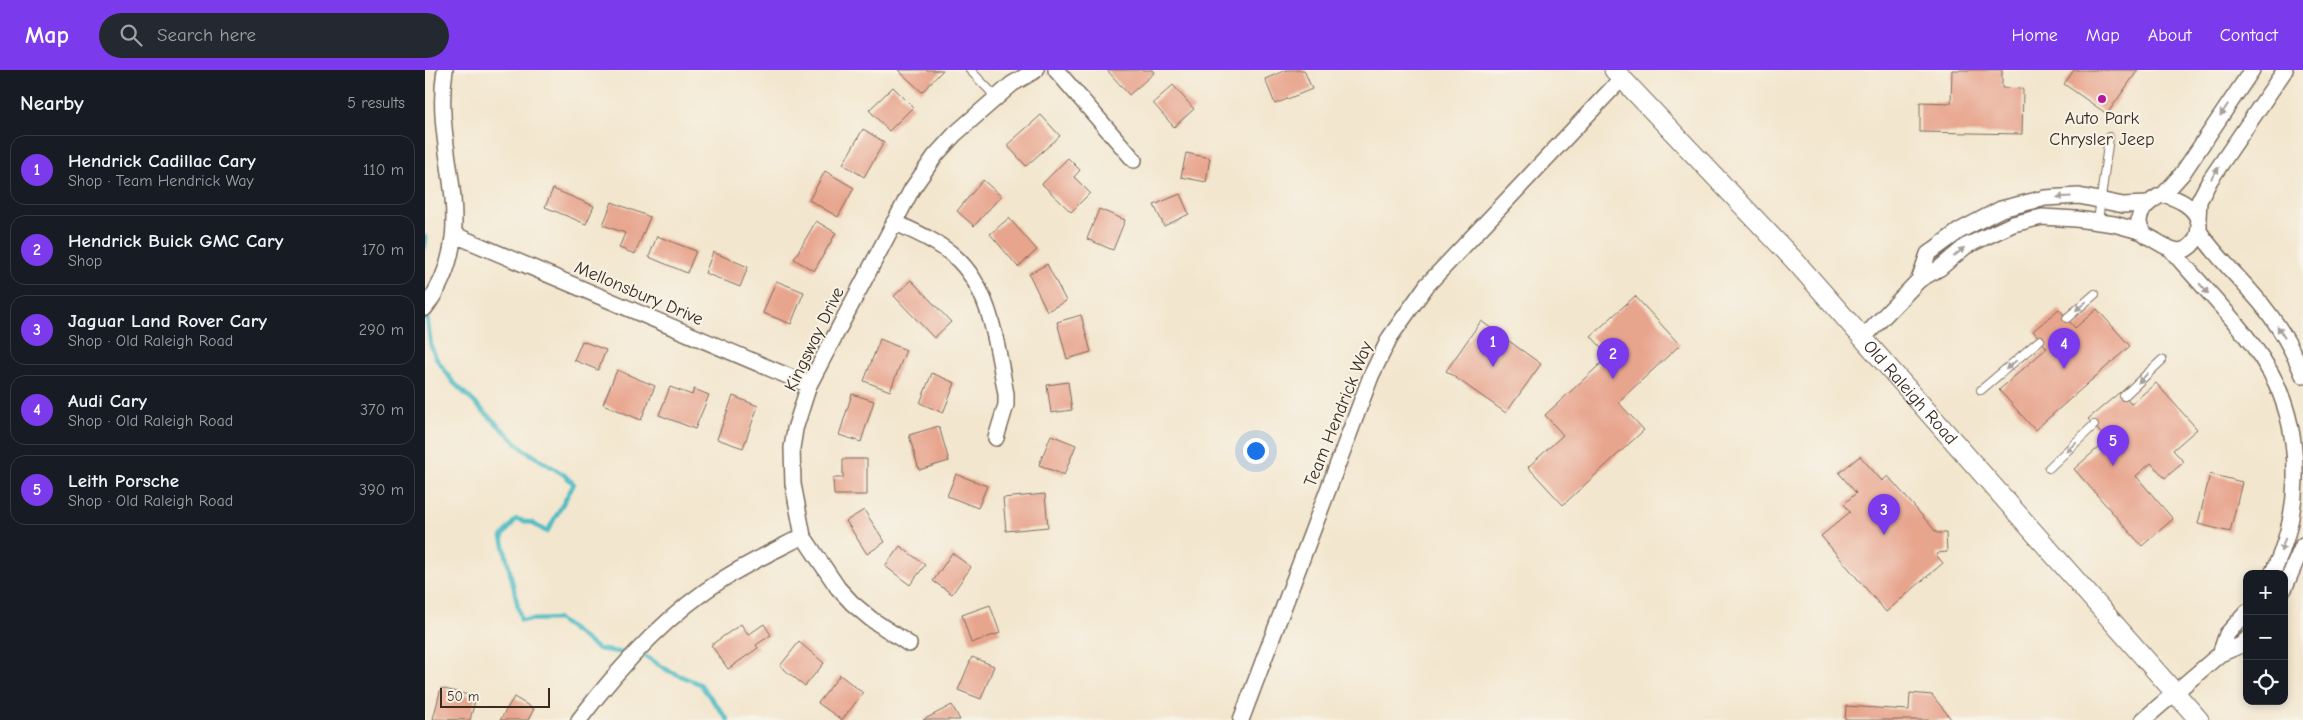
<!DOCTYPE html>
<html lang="en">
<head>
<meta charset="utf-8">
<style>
	:root { --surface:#171b24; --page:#242831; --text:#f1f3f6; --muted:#9ea1a6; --line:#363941; --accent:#7c3aed }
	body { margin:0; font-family:"Comic Neue",sans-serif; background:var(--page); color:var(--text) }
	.controls { position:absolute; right:15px; bottom:15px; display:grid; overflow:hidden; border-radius:10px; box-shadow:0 2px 8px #0003 }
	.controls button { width:45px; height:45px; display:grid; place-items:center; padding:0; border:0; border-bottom:1px solid var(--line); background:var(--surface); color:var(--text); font:25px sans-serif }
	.scale { position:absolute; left:15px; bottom:12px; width:110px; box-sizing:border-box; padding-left:5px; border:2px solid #3b2a1e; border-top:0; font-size:14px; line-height:18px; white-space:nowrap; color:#3b2a1e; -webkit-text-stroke:4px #f7f3e8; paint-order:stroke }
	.you { position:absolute; left:830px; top:380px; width:18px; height:18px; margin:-12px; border:4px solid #fff; border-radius:50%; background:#1a73e8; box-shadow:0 0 0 8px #1a73e833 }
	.badge { display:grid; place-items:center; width:32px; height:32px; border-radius:50%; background:var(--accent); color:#fff; font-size:16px; font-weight:700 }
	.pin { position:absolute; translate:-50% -41px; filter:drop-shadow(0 1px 2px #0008) }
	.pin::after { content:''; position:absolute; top:26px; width:18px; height:15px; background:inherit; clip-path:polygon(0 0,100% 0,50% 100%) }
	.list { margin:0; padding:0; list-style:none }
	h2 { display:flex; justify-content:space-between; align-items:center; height:65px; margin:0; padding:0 20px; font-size:21px }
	h2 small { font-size:16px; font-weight:400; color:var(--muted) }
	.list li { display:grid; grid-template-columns:32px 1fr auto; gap:15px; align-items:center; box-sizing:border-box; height:70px; margin:0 10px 10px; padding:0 10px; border:1px solid var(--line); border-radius:15px }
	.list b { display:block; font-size:19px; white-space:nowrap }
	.list p { margin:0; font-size:16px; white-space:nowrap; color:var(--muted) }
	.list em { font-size:16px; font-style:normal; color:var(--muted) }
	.icon { flex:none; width:28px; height:28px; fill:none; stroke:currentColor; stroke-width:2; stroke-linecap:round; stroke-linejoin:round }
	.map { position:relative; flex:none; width:1878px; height:650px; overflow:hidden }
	header { display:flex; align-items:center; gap:30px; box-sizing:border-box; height:70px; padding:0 25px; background:var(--accent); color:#fff }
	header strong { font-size:24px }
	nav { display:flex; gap:28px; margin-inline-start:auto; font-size:18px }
	.search { width:350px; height:45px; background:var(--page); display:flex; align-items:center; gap:12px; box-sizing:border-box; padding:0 18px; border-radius:28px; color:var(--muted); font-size:19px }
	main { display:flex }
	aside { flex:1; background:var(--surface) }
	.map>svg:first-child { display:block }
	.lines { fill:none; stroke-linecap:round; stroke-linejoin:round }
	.stream { stroke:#4ebcc5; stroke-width:4.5 }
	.building { fill:#e8a58e }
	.service-casing { stroke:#7b6c5c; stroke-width:10 }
	.minor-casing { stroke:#7b6c5c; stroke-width:18 }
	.tertiary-casing { stroke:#7b6c5c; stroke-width:21 }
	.service { stroke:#fff; stroke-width:8 }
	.minor { stroke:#fff; stroke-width:15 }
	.tertiary { stroke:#fff; stroke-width:19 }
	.oneway { fill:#a79f9a }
	.poi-dot { fill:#b5179e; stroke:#f7f3e8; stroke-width:2 }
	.labels { text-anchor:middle; stroke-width:4; stroke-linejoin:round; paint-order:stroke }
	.poi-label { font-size:18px; fill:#3b2a1e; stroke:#f7f3e8 }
	.street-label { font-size:18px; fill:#3b2a1e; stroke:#f7f3e8 }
</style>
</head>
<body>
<header>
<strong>Map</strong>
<div class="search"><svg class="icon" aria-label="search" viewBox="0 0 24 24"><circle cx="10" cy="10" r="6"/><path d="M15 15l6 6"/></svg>Search here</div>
<nav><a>Home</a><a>Map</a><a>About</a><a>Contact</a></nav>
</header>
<main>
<aside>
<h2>Nearby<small>5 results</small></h2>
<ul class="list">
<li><span class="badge">1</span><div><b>Hendrick Cadillac Cary</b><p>Shop · Team Hendrick Way</p></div><em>110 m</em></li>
<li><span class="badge">2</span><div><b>Hendrick Buick GMC Cary</b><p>Shop</p></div><em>170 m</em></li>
<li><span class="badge">3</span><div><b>Jaguar Land Rover Cary</b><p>Shop · Old Raleigh Road</p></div><em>290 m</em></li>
<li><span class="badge">4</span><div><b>Audi Cary</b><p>Shop · Old Raleigh Road</p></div><em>370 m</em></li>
<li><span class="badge">5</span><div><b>Leith Porsche</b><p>Shop · Old Raleigh Road</p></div><em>390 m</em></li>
</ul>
</aside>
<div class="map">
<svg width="1878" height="650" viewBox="0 0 1878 650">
	<rect width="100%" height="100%" fill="#f7f3e8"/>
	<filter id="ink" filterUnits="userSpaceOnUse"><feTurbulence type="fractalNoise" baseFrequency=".02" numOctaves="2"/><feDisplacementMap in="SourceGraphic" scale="10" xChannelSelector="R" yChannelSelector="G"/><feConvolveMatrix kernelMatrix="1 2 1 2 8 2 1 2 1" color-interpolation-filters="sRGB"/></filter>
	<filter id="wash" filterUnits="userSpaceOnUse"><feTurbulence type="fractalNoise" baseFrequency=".0096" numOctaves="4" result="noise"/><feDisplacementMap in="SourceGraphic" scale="20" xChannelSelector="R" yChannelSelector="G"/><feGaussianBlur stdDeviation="1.12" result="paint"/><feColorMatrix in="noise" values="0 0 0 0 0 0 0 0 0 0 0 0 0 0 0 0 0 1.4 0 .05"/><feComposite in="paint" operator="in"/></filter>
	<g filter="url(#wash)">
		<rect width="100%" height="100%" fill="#f3e6ce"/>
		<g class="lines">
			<path class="stream" d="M0,167V177
				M1,239L6,276L11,288L28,312L98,379L138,404L149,414L122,462L107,453L91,449L77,467L96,550L133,549L173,579L206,584
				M213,585L220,586L244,601L275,614L303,650"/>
		</g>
		<g id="blocks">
			<path class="building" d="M473,0H518L497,22Z
				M682,0H727L729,3L704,25Z
				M861,0H879L887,19L850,34L840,9Z
				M1527,0H1577V18L1598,19L1597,64L1495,62V32L1526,33Z
				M1649,0H1713L1682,44L1639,14Z
				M748,15L769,39L749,57L728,33Z
				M468,17L488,37L464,61L444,40Z
				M616,45L635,66L601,96L582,75Z
				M438,59L459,72L439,107L418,94Z
				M761,83L785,88L781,112L756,107Z
				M643,88L655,100L649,107L665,123L646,142L617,114Z
				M400,101L429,118L413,147L384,130Z
				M558,110L576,126L549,156L532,141Z
				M128,119L169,136L161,154L120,137Z
				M755,124L764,144L739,156L729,135Z
				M187,132L225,147L210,184L194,178L200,163L178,155Z
				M674,139L700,150L688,180L662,169Z
				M584,148L612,180L593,197L565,164Z
				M391,151L411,163L389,201L369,189Z
				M232,166L271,181L262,203L224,187Z
				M288,182L323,197L315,217L280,203Z
				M622,194L641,231L622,241L604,204Z
				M486,210L526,252L509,268L469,226Z
				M351,211L379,222L366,254L338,243Z
				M1210,226L1255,275L1193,332L1219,360L1138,435L1103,397L1138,365L1120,345L1184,286L1166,266Z
				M1634,239L1650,258L1672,239L1705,276L1610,360L1574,320L1622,278L1608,261Z
				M656,245L666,282L642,289L632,252Z
				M1056,251L1116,294L1081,343L1021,301Z
				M455,269L481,280L465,321L439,311Z
				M157,271L181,280L173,300L149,290Z
				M192,300L230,316L216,350L178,334Z
				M507,303L530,313L518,343L495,333Z
				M643,312L647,340L626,343L622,315Z
				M1731,313L1772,359L1748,380L1759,392L1740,408L1726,393L1711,406L1748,449L1717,476L1649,399L1682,370L1663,349L1695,322L1706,334Z
				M245,317L267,325L269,319L284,325L270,359L234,345Z
				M427,324L449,331L436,372L414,365Z
				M308,326L333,336L318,378L292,369Z
				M514,356L524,391L494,400L484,365Z
				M626,365L651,375L639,405L614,395Z
				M1435,386L1457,411L1463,406L1512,463H1521L1522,482L1513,483L1512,486L1518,493L1461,542L1396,466L1425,442L1419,434L1431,423L1414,403Z
				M418,389H442V425H409L408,408H418Z
				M531,404L562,416L553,438L522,426Z
				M1785,404L1817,412L1805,462L1773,454Z
				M620,424L623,457L581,461L578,428Z
				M439,440L460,472L442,484L421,451Z
				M475,476L500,495L485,515L460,496Z
				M527,483L546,497L527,524L508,511Z
				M565,535L575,563L546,573L537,545Z
				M316,554L323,565L339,554L346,565L331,575L333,578L303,599L286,575Z
				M374,572L399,593L380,616L355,596Z
				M547,587L569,596L556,629L533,620Z
				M415,605L438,623L417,650L393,633Z
				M16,618L51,627L45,650L8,649Z
				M1485,623L1507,625L1527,650H1420L1421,636L1484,640Z
				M89,627L109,639L103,650H75Z
				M527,635L535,650H498Z"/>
		</g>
	</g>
	<g filter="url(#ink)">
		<use href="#blocks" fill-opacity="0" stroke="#7b6c5c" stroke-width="1"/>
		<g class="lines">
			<defs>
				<path id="service" d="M545,0L571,27
					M1673,151L1684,67
					M1642,248L1670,224
					M1556,320L1615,270
					M1699,326L1737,290
					M1624,398L1669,355"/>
				<path id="minor" d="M631,0L709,90
					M1739,124C1752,129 1768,135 1773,149C1775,156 1774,164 1770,171C1758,188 1744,179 1731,171C1727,168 1720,166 1718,162C1705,146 1726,129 1739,124Z
					M1739,124L1757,104L1827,0
					M1773,148L1774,131L1785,110L1860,0
					M469,152C490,162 512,171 529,186C567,219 572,278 581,324V335L571,368
					M1774,161C1789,184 1809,202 1827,223C1849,247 1866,275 1878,305
					M30,165L384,315
					M1748,182C1781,221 1829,267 1851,313C1878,372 1876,446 1847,504
					M1494,210L1503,184L1534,161L1576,139L1620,128L1654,126L1698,135L1722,134
					M0,238C60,158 6,85 20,0
					M1439,267L1494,210L1515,198L1541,176L1588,154L1617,147L1651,149L1689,154L1718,162
					M1859,519L1878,475
					M484,574L446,549L427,533L413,518L378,466L368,414L367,378L370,359L384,315L487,119L510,86L530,64L587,14L611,0
					M1795,584L1802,564L1822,542
					M154,650C194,597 241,545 298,509C323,493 351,480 378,466
					M816,650L946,306L965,267L1002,215L1198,7
					M1718,650L1795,584L1816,575L1822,569"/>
				<g id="tertiary">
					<path id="s1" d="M1189,0L1370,191L1774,650"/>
				</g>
			</defs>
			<use href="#service" class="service-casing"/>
			<use href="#minor" class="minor-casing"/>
			<use href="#tertiary" class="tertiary-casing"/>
			<use href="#service" class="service"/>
			<use href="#minor" class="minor"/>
			<use href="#tertiary" class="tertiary"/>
		</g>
		<defs><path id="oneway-solid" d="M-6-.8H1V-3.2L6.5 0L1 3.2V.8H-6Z" transform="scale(1.25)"/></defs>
		<g class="oneway">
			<use href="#oneway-solid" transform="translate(1799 40) rotate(124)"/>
			<use href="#oneway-solid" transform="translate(1790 103) rotate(-56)"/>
			<use href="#oneway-solid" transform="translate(1639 127) rotate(177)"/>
			<use href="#oneway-solid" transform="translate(1534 182) rotate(-41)"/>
			<use href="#oneway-solid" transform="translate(1779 219) rotate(50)"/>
			<use href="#oneway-solid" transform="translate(1656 236) rotate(140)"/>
			<use href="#oneway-solid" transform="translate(1856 262) rotate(-122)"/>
			<use href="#oneway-solid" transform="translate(1586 295) rotate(140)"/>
			<use href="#oneway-solid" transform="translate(1718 308) rotate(136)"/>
			<use href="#oneway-solid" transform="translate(1646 377) rotate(136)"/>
			<use href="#oneway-solid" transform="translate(1858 475) rotate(108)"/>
		</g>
	</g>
	<circle class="poi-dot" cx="1677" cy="29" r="5"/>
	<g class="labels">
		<g class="poi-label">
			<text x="1677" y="54">Auto Park<tspan x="1677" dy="21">Chrysler Jeep</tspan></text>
		</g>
		<g class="street-label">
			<text transform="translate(214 223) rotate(23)" y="6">Mellonsbury Drive</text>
			<text transform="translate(389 269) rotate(-64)" y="6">Kingsway Drive</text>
			<text dy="6" stroke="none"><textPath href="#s1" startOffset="438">Old Raleigh Road</textPath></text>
			<text transform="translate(913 344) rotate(-68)" y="6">Team Hendrick Way</text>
		</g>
	</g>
</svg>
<div class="controls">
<button>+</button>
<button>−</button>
<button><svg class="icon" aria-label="locate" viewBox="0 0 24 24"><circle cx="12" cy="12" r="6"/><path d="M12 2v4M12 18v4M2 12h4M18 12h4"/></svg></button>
</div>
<div class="scale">50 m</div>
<div class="you"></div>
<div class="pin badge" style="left:1068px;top:297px">1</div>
<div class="pin badge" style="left:1188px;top:309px">2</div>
<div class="pin badge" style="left:1459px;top:465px">3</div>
<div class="pin badge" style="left:1639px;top:299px">4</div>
<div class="pin badge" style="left:1688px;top:396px">5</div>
</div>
</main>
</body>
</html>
